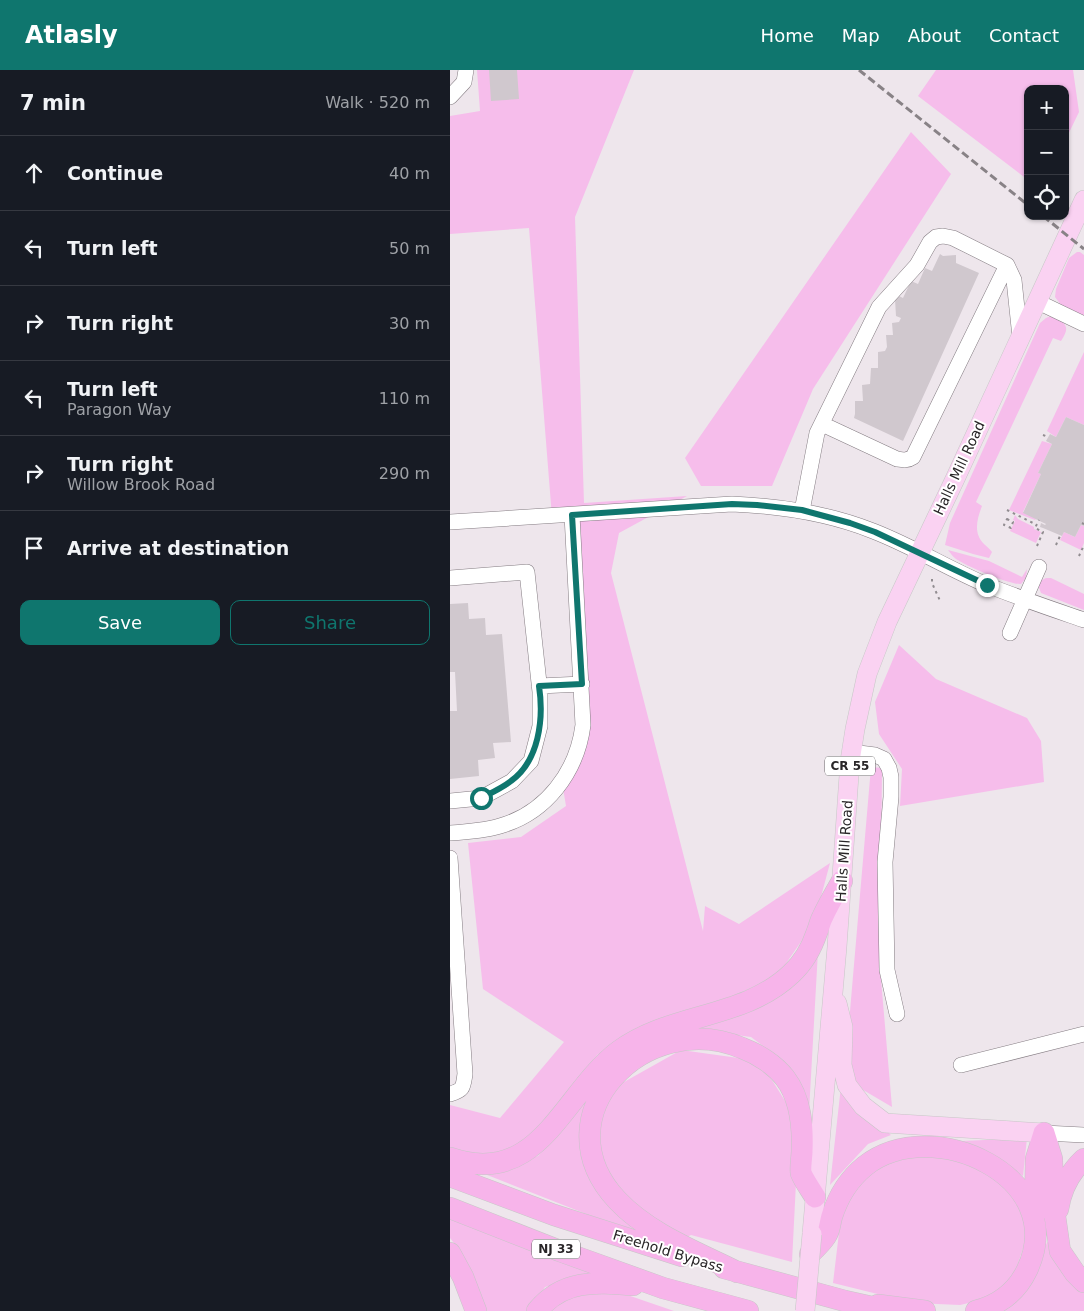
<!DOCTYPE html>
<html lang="en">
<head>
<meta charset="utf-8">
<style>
	:root { --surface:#171b24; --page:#20242c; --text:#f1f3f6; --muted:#9ea1a6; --line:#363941; --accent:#0f766e }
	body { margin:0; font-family:"DejaVu Sans",sans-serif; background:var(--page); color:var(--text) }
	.controls { position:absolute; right:15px; top:15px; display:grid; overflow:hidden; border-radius:10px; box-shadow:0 1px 4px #0004 }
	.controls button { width:45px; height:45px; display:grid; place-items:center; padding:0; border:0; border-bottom:1px solid var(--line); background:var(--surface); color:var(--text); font:25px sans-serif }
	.stop { position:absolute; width:15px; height:15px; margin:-11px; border:4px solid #0f766e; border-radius:50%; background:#fff }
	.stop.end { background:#0f766e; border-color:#fff; box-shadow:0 1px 5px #0008 }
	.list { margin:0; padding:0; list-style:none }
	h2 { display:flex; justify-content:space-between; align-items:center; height:65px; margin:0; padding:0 20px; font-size:21px }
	h2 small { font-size:16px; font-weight:400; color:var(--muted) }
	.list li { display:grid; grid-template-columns:32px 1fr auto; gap:15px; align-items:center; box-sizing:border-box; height:75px; padding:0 20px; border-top:1px solid var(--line) }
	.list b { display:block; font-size:19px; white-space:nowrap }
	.list p { margin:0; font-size:16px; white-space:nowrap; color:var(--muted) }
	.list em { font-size:16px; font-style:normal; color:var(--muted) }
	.actions { display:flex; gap:10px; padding:15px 20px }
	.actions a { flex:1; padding:11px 0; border:1px solid var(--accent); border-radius:10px; text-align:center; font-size:18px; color:var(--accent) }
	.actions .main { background:var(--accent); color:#fff }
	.icon { flex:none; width:28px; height:28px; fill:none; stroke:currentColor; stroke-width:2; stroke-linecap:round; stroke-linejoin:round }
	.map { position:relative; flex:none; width:634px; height:1241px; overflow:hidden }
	header { display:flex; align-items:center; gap:30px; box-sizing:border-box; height:70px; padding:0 25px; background:var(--accent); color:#fff }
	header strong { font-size:24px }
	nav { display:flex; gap:28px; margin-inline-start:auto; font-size:18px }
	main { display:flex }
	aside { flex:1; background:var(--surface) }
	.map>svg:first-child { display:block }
	.green { fill:#f6bdeb }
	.building { fill:#d0c8ce }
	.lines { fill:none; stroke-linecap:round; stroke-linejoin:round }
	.minor-casing { stroke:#847c82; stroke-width:16 }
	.major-casing { stroke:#c7c7c7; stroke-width:20 }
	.highway-casing { stroke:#c7c7c7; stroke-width:22 }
	.path { stroke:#918c90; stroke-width:2; stroke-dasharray:2.5 4; stroke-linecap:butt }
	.minor { stroke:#fff; stroke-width:15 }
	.major { stroke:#fad2f2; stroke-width:19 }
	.highway { stroke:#f7b4ea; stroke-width:21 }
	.rail { stroke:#888286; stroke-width:3; stroke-dasharray:8 4; stroke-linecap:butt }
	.major-bridge-casing { stroke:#c7c7c7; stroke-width:20; stroke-linecap:butt }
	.major-bridge { stroke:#fad2f2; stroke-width:19 }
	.route { stroke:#0f766e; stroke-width:6 }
	.labels { text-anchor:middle; stroke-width:4; stroke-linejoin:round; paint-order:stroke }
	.shield { fill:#fff; stroke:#696768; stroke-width:1 }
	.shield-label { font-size:12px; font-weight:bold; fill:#292628 }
	.street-label { font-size:14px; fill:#292628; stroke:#fff }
</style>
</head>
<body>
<header>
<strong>Atlasly</strong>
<nav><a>Home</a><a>Map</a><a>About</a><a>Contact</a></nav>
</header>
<main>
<aside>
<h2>7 min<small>Walk · 520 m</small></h2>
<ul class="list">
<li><svg class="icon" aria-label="ahead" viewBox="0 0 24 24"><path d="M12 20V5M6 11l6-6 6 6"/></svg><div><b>Continue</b></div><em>40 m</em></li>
<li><svg class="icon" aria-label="left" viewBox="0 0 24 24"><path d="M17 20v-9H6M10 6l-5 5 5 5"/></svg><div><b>Turn left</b></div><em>50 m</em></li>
<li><svg class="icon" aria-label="right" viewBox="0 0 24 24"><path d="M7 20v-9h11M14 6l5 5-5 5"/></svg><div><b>Turn right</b></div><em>30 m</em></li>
<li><svg class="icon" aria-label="left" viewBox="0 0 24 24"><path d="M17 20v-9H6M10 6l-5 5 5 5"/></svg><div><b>Turn left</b><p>Paragon Way</p></div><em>110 m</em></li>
<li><svg class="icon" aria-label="right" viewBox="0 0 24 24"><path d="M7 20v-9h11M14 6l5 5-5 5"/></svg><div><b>Turn right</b><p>Willow Brook Road</p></div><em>290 m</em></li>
<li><svg class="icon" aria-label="arrive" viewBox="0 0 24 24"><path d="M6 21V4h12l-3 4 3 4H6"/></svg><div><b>Arrive at destination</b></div></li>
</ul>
<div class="actions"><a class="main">Save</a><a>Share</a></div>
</aside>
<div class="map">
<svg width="634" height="1241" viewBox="0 0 634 1241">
	<rect width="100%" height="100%" fill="#eee6ec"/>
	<path class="green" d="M27,0H184L125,147L134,433L237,426L169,463L161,503L253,861L255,836L289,854L380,793L364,853L328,905L149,990L148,984L91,1061L53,1084L19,1086L0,1079V1035L50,1048L114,972L33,919L18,773L71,767L116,736L112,712L135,655L125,446L102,447L79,158L0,164V46L30,41Z
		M486,0H623L629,42L615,71V19H578V110L468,26Z
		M461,62L501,104L363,319L322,416H251L235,388Z
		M627,182H630L634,185V246L611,235L605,227L606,219L619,188Z
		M601,246C616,253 621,256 611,271L603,268L526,432L532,436C527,449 523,463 534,474C537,477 540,479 542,482L539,488L523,484L495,475L500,453L590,253L596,248Z
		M634,282V355L616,347L606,367L597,361Z
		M592,371L602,374L588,403L591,404L573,442L586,449L585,450L559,440Z
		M565,445L568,449L584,457V459L591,462L586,473L560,461L565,451L563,450Z
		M631,455L634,456V473L631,480L610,470L614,462L625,467Z
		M498,480L539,491L572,507L577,499L576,508L571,514C560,515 516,496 506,489C503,487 501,484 498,480Z
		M596,508H601L634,524V540L591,523L588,515L590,511Z
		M449,575L486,609L577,648L591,671L594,712L450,736L452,699L429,664L425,632Z
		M421,697L432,698L430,898L442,1037L403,1014L397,976Z
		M368,881L359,1042L333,991L301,967L233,958Z
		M231,980L310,991L349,1053L342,1192L241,1165L233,1169L177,1129L150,1090L145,1066L164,1011L174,1012Z
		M391,1016L441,1065L418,1074L380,1115Z
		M137,1026L160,1131L187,1164L27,1101L88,1086Z
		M577,1068L573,1106L512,1071Z
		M468,1083L504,1085L566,1122L579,1161L564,1205L540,1228L510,1235L464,1233L383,1213L391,1146L401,1123L422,1098Z
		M0,1149L152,1202L95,1217L79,1241H32L7,1177L0,1168Z
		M598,1171L608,1196L634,1222V1241H544L570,1225Z
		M157,1218L224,1241H95L100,1234Z"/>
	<path class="building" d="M39,0H67L69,29L41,31Z
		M490,184L493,186L506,185V193L529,203L453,371L404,348L405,344V331H413L412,315L420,314L421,298H428V282L435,281L437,277L436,265H443L442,253L449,252L451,248L446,246L445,229L447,225L453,228L461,211L468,214L475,198L482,201Z
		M616,347L634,355V456L631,455L625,467L614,462L612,466L593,458L590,457L591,453L595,455L596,454L573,443L591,404L588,403L602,374L596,371L600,364L606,367Z
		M18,533L19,549L35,548L36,565L52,564L61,672L43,673L45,688L28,690L29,706L0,709V641H7L5,602H0V534Z"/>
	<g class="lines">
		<defs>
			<path id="minor" d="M0,27L14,12L16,0
				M586,231L634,254
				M372,354L447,389C453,390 457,391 463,387L557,195
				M352,441L367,363L429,237L467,195L480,172L486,167L493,166L503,168L557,195L564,210L570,267
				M0,452L282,434C330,436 378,443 423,461C462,476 499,499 537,515C569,528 602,539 634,550
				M0,508L77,502L90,622V656L81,691L62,711L31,728L0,731
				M560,563L589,497
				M89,616L132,614
				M401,682L425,685L434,689L439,698L441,707V727L435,792L437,900L447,944
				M0,763C17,762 33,761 50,756C96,743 127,702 133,655L122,445
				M0,788L15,1004C13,1017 14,1020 0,1024
				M511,995L634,964
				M594,1063L634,1065"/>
			<path id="major" d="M387,933L393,957L392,995L397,1015L413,1036L435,1053L594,1063
				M362,1164L387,877L400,691L405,659L417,604L437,552L505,409L634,130"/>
			<path id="highway" d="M594,1063L602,1089L603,1132L610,1181L625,1203L634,1212
				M0,1088C90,1119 112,1024 169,981C220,943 294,949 341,904C353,893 362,877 367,862C369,857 370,852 372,848C378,835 385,823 392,811
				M0,1106L104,1145L232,1186
				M0,1138L110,1181L213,1218L298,1241
				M608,1139C611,1120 620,1102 634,1089
				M585,1144L586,1089L594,1063
				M0,1183L13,1207L26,1241
				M360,1184C365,1178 374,1171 377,1164C380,1159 380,1152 382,1146C388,1127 399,1109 415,1096C482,1043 621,1107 577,1200C567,1221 549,1235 526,1241
				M274,1198L395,1231L440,1241
				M287,1202C245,1181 199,1164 167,1130C88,1045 196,937 292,978C308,984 325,995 335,1008C351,1029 353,1056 352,1081C352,1087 350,1097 351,1103C354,1111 361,1120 365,1127
				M428,1235L475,1241
				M87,1241C113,1209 146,1212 183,1215"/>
		</defs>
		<use href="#minor" class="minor-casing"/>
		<use href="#major" class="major-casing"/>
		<use href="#highway" class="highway-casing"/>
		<path class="path" d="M593,365L598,367
			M557,440L587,455
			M557,449L563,452L561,458L554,455Z
			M632,453L634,454
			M606,475L610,466
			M587,476L593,462L585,458L589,450
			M629,486L634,475
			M482,509V513L491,533"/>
		<use href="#minor" class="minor"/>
		<use href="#major" class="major"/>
		<use href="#highway" class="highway"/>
		<path class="rail" d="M409,0L578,135
			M593,146L634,179"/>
		<defs>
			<path id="major-bridge" d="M355,1241L362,1164"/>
		</defs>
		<use href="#major-bridge" class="major-bridge-casing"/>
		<use href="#major-bridge" class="major-bridge"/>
	</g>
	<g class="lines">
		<path class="route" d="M31,728C41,723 52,718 61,711C89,691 94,649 89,616L132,614L122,445L282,434L307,435L352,440L400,453L425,462L537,515"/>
	</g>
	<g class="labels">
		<g class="shield">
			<rect x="375" y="686.5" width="50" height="19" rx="4"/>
			<rect x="82" y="1169.5" width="48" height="19" rx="4"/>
		</g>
		<g class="shield-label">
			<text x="400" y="700">CR 55</text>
			<text x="106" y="1183">NJ 33</text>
		</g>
		<g class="street-label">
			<text transform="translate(509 398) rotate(-65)" y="5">Halls Mill Road</text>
			<text transform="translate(394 781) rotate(-86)" y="5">Halls Mill Road</text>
			<text transform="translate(218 1181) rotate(17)" y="5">Freehold Bypass</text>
		</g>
	</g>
</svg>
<div class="controls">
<button>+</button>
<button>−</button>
<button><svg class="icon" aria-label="locate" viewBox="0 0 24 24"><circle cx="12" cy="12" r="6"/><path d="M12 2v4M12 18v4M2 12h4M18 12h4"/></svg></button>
</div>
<div class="stop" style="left:31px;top:728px"></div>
<div class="stop end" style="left:537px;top:515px"></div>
</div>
</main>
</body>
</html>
